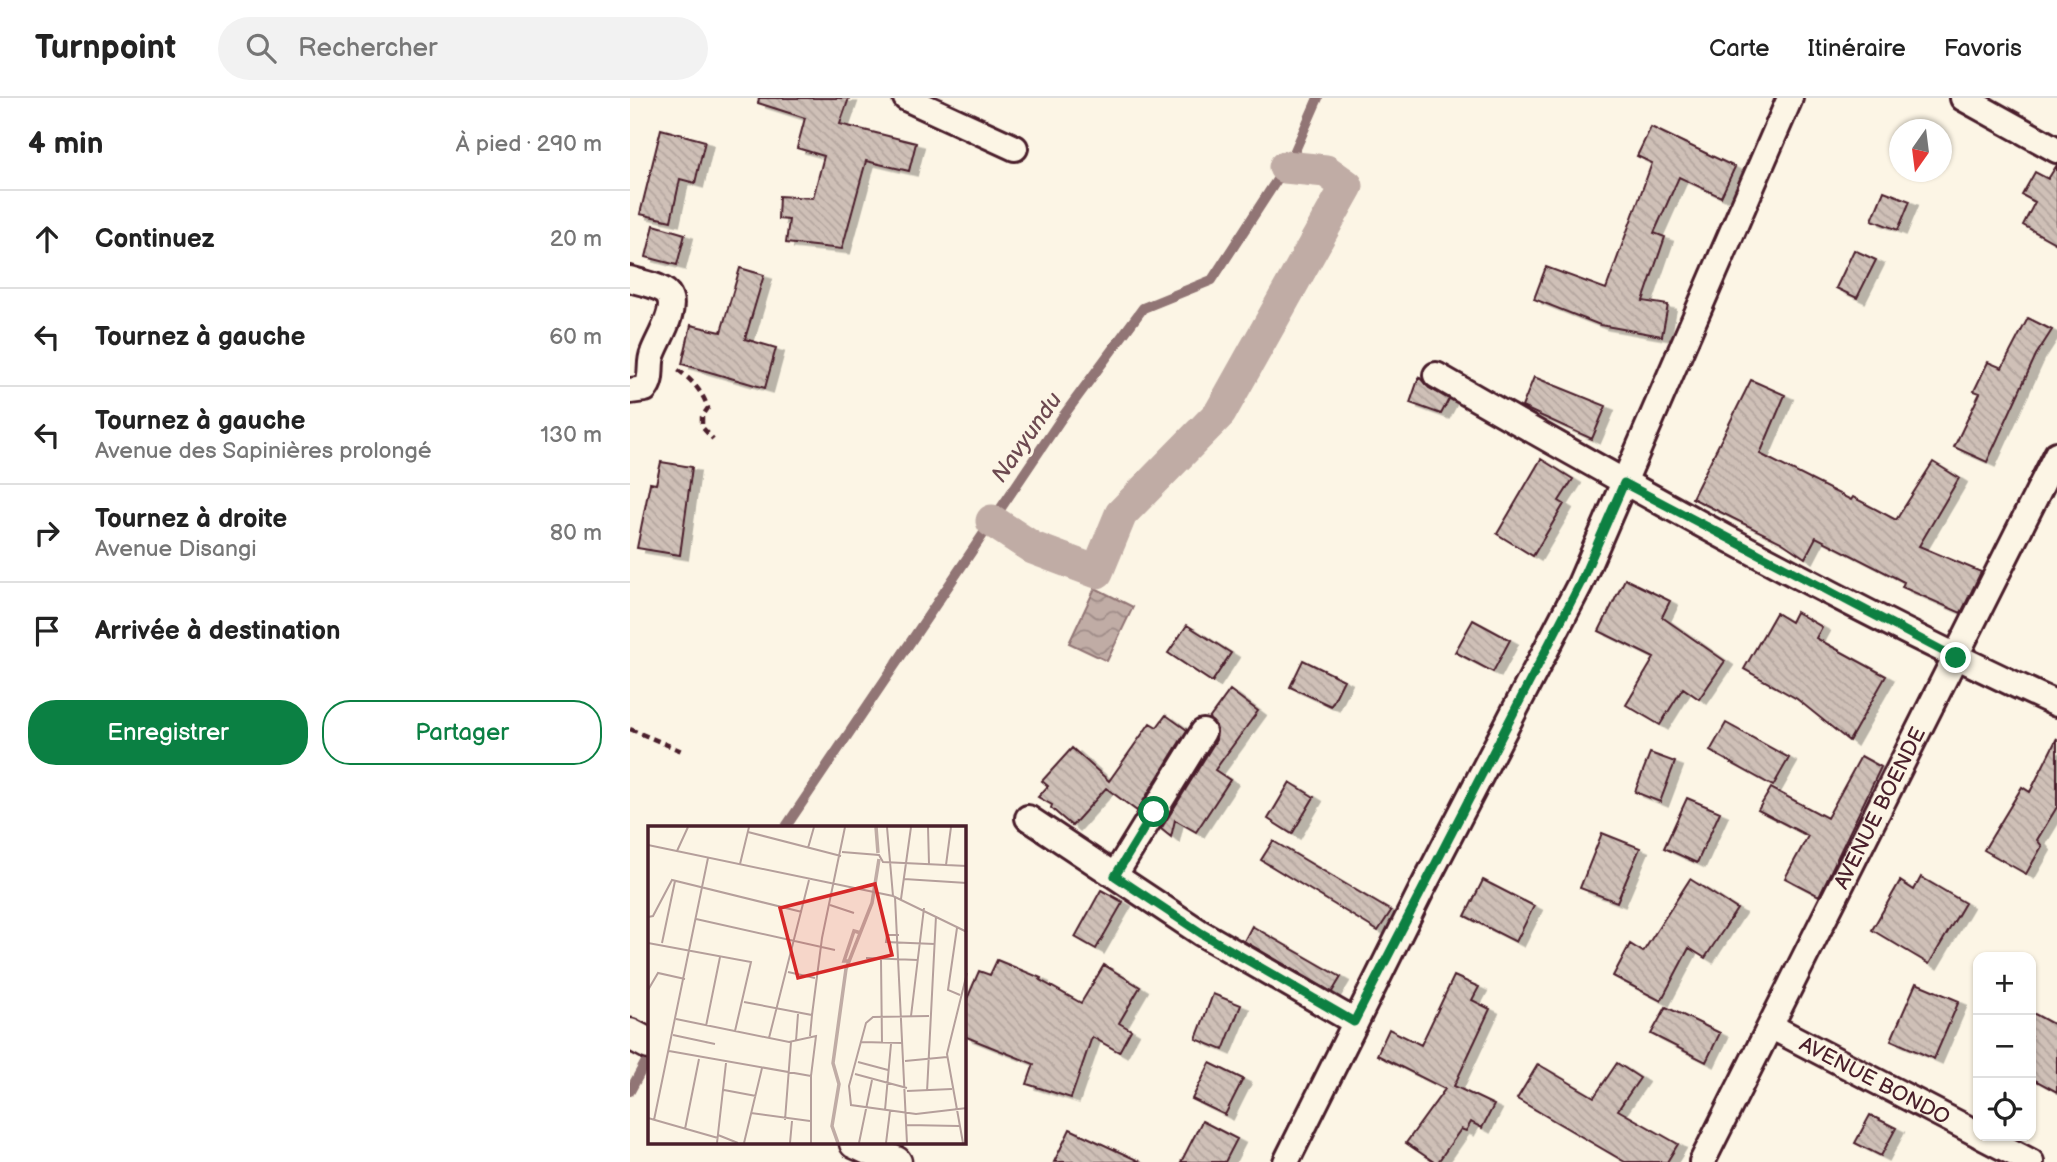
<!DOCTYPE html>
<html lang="fr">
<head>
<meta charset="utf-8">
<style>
	:root { --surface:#fff; --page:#f2f2f2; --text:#222; --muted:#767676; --line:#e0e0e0; --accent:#0b8043 }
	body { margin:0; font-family:"Balsamiq Sans",sans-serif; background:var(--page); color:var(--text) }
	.controls { position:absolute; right:21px; bottom:21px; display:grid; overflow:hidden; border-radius:14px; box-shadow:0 2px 5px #0004 }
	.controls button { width:63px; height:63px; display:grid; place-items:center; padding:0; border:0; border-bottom:2px solid var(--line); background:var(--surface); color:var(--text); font:35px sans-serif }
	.compass { position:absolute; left:1259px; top:21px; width:63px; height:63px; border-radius:50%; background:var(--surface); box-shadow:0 2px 5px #0004; rotate:194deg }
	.stop { position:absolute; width:21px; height:21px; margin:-16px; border:5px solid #0b8043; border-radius:50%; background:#fff }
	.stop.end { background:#0b8043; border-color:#fff; box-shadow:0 2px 7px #0008 }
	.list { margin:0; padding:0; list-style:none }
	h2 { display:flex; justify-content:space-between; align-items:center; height:91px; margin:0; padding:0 28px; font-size:30px }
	h2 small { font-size:23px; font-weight:400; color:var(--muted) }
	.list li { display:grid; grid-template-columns:46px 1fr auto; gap:21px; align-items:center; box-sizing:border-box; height:98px; padding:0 28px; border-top:2px solid var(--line) }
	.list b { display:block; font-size:26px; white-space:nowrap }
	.list p { margin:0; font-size:23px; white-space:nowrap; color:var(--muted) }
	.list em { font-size:23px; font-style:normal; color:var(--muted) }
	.actions { display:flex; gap:14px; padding:21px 28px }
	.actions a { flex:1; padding:16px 0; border:2px solid var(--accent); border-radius:28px; text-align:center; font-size:24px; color:var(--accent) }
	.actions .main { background:var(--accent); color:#fff }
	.icon { flex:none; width:38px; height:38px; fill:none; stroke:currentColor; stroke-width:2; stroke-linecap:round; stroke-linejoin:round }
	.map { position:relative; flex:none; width:1427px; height:1064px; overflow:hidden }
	header { display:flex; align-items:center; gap:42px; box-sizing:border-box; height:98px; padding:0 35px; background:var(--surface); border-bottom:2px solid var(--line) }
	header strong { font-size:33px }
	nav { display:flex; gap:38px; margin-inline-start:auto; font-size:24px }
	.search { width:490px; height:63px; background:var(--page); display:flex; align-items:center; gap:18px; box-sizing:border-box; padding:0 24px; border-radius:38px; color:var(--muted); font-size:26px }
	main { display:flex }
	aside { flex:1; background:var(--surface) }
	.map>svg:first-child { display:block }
	.water { fill:url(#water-waves); stroke:#917474; stroke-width:2 }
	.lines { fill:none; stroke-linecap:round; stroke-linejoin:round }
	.stream { stroke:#917474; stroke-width:10 }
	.canal { stroke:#c0aca5; stroke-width:33 }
	.building { fill:url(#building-back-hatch); stroke:#4a1f2b; stroke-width:2; filter:url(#shadow) }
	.minor-casing { stroke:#4a1f2b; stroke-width:30 }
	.tertiary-casing { stroke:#4a1f2b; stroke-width:35 }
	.path { stroke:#4a1f2b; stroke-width:4.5; stroke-dasharray:7 5; stroke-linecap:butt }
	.minor { stroke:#fcf5e5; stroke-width:24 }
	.tertiary { stroke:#fcf5e5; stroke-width:30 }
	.route { stroke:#0b8043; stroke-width:9 }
	.labels { text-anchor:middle; stroke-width:6; stroke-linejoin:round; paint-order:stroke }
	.street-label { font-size:21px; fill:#4a1f2b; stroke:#fcf5e5 }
	.water-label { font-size:23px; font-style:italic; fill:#6d4950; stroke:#fcf5e5 }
	.inset-river { fill:none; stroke:#c0aca5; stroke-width:3.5 }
	.inset-road { fill:none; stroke:#b59f9b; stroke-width:2 }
	.view { fill:#d62828; fill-opacity:0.15; stroke:#d62828; stroke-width:3.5 }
	.inset-edge { fill:none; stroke:#4a1f2b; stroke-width:3.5 }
</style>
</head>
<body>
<header>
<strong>Turnpoint</strong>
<div class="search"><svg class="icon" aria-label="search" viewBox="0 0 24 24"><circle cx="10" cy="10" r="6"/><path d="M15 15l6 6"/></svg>Rechercher</div>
<nav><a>Carte</a><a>Itinéraire</a><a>Favoris</a></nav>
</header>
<main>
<aside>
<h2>4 min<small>À pied · 290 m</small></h2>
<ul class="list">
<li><svg class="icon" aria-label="ahead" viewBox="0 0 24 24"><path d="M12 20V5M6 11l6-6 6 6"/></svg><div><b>Continuez</b></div><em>20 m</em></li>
<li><svg class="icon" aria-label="left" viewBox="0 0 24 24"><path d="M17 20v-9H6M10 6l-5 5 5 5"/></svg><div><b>Tournez à gauche</b></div><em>60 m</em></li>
<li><svg class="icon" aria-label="left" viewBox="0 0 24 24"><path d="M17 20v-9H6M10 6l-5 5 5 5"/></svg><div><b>Tournez à gauche</b><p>Avenue des Sapinières prolongé</p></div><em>130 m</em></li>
<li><svg class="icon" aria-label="right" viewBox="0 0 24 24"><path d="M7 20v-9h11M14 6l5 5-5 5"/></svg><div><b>Tournez à droite</b><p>Avenue Disangi</p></div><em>80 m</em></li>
<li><svg class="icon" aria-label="arrive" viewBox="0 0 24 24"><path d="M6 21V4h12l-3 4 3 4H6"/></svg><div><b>Arrivée à destination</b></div></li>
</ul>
<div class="actions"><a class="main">Enregistrer</a><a>Partager</a></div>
</aside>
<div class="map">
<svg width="1427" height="1064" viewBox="0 0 1427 1064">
	<defs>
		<pattern id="water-waves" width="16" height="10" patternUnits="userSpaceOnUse" patternTransform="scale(1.75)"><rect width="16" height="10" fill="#c0aca5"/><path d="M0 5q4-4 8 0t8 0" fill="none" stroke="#9e8b87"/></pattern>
		<pattern id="building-back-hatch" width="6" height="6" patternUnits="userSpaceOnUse" patternTransform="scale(1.75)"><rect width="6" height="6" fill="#cfc0b7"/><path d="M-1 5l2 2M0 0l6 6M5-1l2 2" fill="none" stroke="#b3a59e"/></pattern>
		<filter id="shadow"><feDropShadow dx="8" dy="4.5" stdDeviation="0" flood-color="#0004"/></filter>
	</defs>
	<rect width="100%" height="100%" fill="#fcf5e5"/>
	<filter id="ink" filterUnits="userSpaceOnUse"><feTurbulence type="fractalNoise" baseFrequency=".0143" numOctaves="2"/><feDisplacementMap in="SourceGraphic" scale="14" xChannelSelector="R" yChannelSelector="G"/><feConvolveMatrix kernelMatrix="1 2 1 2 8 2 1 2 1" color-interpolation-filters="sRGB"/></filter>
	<g filter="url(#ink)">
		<path class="water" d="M465,490L503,509L477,563L439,545Z"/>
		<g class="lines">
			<path class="stream" d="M155,730L431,321L513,210L582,182L663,57L688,0
				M0,993L19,958"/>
			<path class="canal" d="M362,423L403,450L467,474L491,416L590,315L717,88L696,73L655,69"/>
		</g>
		<path class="building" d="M129,0H219L210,26L286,45L279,73L236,63L212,151L156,145L159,122L148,121L149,98L183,100L194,58L167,50L175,20L128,5Z
			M1021,29L1105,69L1091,99L1049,79L1024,135L1035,139L1013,203L1038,207L1032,238L970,227L904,201L916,169L976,191L1022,65L1007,58Z
			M31,31L75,43L65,85L50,81L41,123L10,116Z
			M1427,67V146L1393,127L1405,104L1392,97L1405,74L1418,81Z
			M1254,93L1280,103L1268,132L1242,122Z
			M24,127L55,136L47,167L16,159Z
			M1224,152L1246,162L1227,200L1206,190Z
			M110,170L134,177L115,241L146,250L135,290L52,266L61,227L91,234Z
			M1398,220L1422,232L1406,257L1357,364L1324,349L1350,295L1344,293L1358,264L1372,270Z
			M789,279L799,290L819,301L811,316L780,305Z
			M904,279L976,308L962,341L892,309Z
			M1121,282L1155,297L1130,356L1221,402L1223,399L1266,422L1303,364L1329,380L1289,448L1351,474L1331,515L1272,489L1274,484L1186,439L1175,460L1151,444L1062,400Z
			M911,361L943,381L929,403L934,406L903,458L867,436Z
			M31,364L62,369L50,457L7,450L20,385L26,386Z
			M995,481L1040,503L1032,519L1095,563L1069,601L1053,590L1030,627L996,607L1024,560L969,533Z
			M1166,514L1192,529L1186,540L1256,578L1219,643L1167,601L1114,571L1146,515L1161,524Z
			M843,522L880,542L863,574L825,554Z
			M557,527L601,555L582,584L538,555Z
			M673,562L714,582L701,608L660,589Z
			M600,592L628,613L585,672L600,682L566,734L545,722L541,739L531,731L586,642V628L579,621Z
			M536,617L557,632L507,713L476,690L442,728L421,710L422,707L408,699L418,688L412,683L442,650L479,683L520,625L527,629Z
			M1096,625L1159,660L1143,688L1080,653Z
			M1427,640V709L1407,742L1412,748L1396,776L1354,752L1392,689L1400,694Z
			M1020,655L1045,664L1030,704L1005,694Z
			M1231,658L1251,669L1189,798L1155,780L1178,738L1128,712L1141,690L1197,720Z
			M660,684L684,699L662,736L638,721Z
			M1057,700L1090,714L1067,765L1034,750Z
			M972,735L1010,750L987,804L950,790Z
			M643,743L761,813L748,833L631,762Z
			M1291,779L1335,805L1299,866L1242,832L1270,783L1284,792Z
			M1060,781L1107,811L1075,860L1059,850L1031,903L983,878L1000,846L1013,854Z
			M853,782L904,808L886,844L835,818Z
			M471,792L493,804L466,851L445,839Z
			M622,828L711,879L702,894L614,843Z
			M367,862L411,880L410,882L451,905L474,867L510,889L489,925L501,932L489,954L462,939L441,1000L397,986L404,966L334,938V908L349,873L360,877Z
			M824,878L849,889L842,902L860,911L824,988L864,1007L852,1030L841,1024L836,1033L831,1031L808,1064H804L776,1045L815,991L747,957L759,931L791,947Z
			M1286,885L1329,903L1304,961L1261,942Z
			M583,896L611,907L593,952L566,941Z
			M1036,909L1090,935L1076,964L1021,936Z
			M1401,914L1427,928V994L1401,980Z
			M580,965L613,981L595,1017L562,1001Z
			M987,965L1010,980L988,1012L1048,1046L1037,1064H995L887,1001L908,966L964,999Z
			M1240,1017L1266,1030L1251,1058L1225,1045Z
			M572,1023L607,1041L595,1064H551Z
			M440,1031L511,1064H424Z"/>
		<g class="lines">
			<defs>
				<g id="minor">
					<path d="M276,0L385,50"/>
					<path d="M1333,0L1427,52"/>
					<path d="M0,181C11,185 34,188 39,198C47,213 28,241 23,255C18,267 24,280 15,291L0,293"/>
					<path d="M806,277C1009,394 1214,508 1427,606"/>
					<path d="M398,720L571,835L725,924"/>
					<path d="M485,777L573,634"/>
					<path id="s1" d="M1142,929L1348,1036"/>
					<path d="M1351,1038L1401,1064"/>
					<path d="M656,1064L792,791L950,486L1160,0"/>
					<path id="s2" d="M1072,1064L1427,356"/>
				</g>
				<path id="tertiary" d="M0,936L19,946
					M225,1045L266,1064"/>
			</defs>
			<use href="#minor" class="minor-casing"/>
			<use href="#tertiary" class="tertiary-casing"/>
			<path class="path" d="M48,272C62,282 72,293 78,310L72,319V329L83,341
				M0,631L54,654"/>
			<use href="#minor" class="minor"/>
			<use href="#tertiary" class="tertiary"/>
		</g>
	</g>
	<g class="lines" filter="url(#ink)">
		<path class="route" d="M524,714L485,778L571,835L724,924L950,486L994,385L1326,560"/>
	</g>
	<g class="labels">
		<g class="street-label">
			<text dy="7" stroke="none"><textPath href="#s2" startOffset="396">AVENUE BOENDE</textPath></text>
			<text dy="7" stroke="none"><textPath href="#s1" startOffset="116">AVENUE BONDO</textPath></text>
		</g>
		<g class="water-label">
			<text transform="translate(396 339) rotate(-55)" y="8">Navyundu</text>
		</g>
	</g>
	<g transform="translate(18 728)">
		<rect width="318" height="318" fill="#fcf5e5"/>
		<path class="inset-river" d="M228,1L230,27M200,135H196L206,105L213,107M190,317L184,300L191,258L185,237L198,143L224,77L231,33"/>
		<path class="inset-road" d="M239,1L245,70M280,1L281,38M100,6L193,30M0,19L245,70L319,106M160,22L166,1M29,25L40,1M194,26L231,29L235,36L319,40M92,38L101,1M298,39L303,1M256,53L319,57M247,71L259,317M253,73L263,1M182,79L206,87M0,91L5,90L24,54L154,86M48,93L187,124M309,102L300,164L312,169M251,109H239L238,116L287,118M0,117L103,136L87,205M14,117L27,55M218,132L270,134M233,134L234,217M140,146L167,152M0,164L10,147L37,153M96,176L164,189L174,112L197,1M263,190L276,82M281,190L225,191L218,197L201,260L203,279L268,288L319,282M28,193L141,216L168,210L163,250V317M58,200L72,131M25,209L67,218M162,210L164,189M121,212L161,54M148,215L150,188M213,216L255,217M21,225L163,250M257,235L299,231M210,236L240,244M207,248L259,262M76,264L108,270M259,265L304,263M279,266L288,90M237,284L243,218M103,287L162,295M0,292L70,312M6,294L60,32M137,294L143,216M259,299L311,300M37,303L51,233M70,309L90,317M69,317L78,237M96,317L114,242M142,317L144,295M211,317L224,254M238,317L242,285M315,317L299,228L319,147"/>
		<path class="view" d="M227,58L244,129L150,152L132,82Z"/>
		<rect width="318" height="318" class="inset-edge"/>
	</g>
</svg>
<div class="controls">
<button>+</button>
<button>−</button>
<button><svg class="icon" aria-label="locate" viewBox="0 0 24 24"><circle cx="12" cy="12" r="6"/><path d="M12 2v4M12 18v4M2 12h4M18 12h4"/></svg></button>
</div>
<svg class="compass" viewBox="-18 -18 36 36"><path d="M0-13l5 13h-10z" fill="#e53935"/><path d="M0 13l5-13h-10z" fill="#767676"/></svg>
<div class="stop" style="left:524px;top:714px"></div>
<div class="stop end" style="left:1326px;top:560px"></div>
</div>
</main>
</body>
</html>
